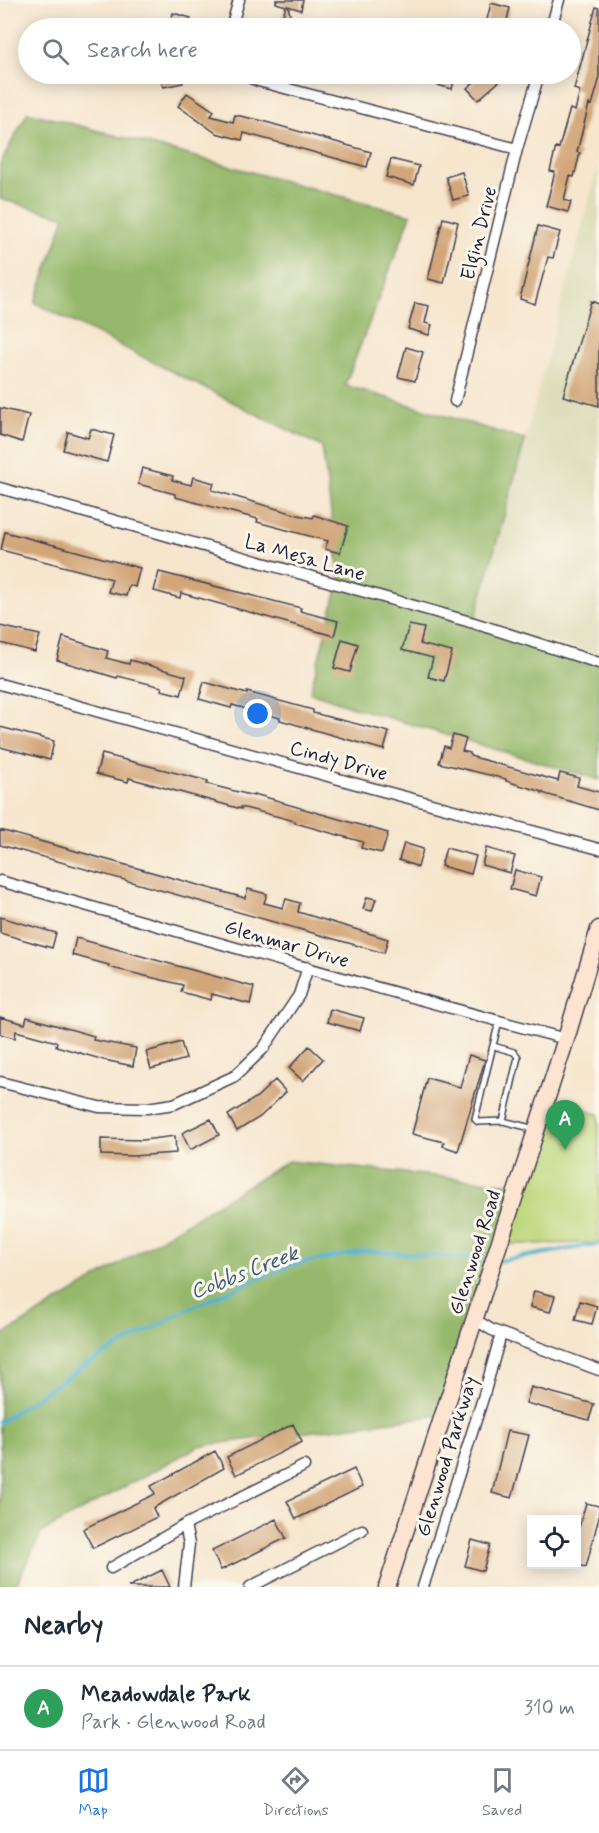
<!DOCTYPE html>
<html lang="en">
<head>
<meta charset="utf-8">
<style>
	:root { --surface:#fff; --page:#f6f6f7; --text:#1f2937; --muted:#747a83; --line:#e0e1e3; --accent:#1a73e8 }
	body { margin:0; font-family:Mynerve,sans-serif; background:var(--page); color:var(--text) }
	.controls { position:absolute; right:18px; bottom:18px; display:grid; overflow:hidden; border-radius:0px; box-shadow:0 3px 15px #0003 }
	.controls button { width:54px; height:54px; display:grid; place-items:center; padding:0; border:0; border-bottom:2px solid var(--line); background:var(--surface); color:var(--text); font:30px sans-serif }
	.you { position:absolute; left:258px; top:714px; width:21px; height:21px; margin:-15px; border:4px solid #fff; border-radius:50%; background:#1a73e8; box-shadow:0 0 0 9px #1a73e833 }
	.badge { display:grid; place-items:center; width:39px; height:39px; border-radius:50%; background:var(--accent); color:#fff; font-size:20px; font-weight:700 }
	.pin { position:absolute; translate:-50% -50px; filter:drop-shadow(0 2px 3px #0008) }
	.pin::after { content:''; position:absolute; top:32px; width:21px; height:18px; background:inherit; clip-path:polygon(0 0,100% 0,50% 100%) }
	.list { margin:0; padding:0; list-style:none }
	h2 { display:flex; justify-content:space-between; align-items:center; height:78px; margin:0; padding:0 24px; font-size:26px }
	h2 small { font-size:20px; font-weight:400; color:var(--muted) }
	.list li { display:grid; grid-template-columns:39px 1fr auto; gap:18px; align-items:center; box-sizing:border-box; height:84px; padding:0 24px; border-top:2px solid var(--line) }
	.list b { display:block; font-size:22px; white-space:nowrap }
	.list p { margin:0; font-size:20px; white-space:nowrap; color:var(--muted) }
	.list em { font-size:20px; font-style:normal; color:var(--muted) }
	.icon { flex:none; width:33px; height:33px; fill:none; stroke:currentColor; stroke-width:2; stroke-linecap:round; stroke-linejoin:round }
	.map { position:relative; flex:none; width:599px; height:1587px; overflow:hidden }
	.search { position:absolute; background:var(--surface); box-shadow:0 3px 15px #0003; left:18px; right:18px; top:18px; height:66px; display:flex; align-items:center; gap:15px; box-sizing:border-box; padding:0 21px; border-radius:33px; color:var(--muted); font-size:22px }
	.sheet { height:162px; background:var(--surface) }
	nav { display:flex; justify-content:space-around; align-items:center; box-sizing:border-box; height:84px; border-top:2px solid var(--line); background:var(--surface); font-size:16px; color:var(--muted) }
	nav a { display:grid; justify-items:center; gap:3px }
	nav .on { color:var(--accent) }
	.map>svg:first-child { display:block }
	.built { fill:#dfddbb }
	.green { fill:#bdd77c; stroke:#707c5c; stroke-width:1.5 }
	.forest { fill:#96b86c; stroke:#5c6d54; stroke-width:1.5 }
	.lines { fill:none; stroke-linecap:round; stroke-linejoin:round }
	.stream { stroke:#51b3d0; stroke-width:4 }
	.building { fill:#d2a679 }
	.lane-casing { stroke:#423f51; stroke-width:8 }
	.street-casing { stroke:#423f51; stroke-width:13 }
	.secondary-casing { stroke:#423f51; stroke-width:19 }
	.lane { stroke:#fff; stroke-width:5 }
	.street { stroke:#fff; stroke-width:10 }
	.secondary { stroke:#fde4d1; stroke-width:16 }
	.labels { text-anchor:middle; stroke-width:6; stroke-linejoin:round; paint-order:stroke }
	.street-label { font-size:20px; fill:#22223b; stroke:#fbf7ec }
	.water-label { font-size:21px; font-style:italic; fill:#355c77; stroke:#fbf7ec }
</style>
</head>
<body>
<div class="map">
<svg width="599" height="1587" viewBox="0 0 599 1587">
	<rect width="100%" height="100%" fill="#fbf7ec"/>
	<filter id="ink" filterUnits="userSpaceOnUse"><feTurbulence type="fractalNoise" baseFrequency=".0167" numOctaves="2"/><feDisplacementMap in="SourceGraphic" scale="12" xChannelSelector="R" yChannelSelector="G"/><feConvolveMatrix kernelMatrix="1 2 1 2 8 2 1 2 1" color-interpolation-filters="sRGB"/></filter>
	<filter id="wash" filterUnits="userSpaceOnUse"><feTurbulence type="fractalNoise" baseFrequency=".008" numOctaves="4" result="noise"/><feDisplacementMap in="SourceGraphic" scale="24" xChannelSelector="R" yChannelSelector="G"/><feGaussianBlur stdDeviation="1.35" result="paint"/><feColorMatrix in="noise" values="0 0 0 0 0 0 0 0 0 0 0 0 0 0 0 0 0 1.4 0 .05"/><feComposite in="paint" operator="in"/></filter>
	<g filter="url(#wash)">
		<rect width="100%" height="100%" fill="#f6e6ce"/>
		<path class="built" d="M599,163V655L474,623L525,440Z"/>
		<path class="green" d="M545,1101L599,1114V1243L502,1244Z"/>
		<path class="forest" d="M28,112L411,215L345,385L525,440L474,623L599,664V780L356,708L310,692L340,578L322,447L35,303L65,217L0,199V164Z
			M288,1161L521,1185L447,1414L199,1446L42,1532L15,1587H0V1337Z"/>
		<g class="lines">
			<path class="stream" d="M499,1261L599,1244
				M0,1422L85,1365L188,1309L291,1265L367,1251L489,1260"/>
		</g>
		<g id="blocks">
			<path class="building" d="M276,0H303L301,10L288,6L293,28H274L273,20L282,18L286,6L276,3Z
				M491,3L510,8L505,28H485Z
				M596,7L599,8V81L592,105L589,104L577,152L580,153L574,177L570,176L564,200L571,202L568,212L546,206L555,172L550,171L556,147L559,148L570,109L575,111L580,91L574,89Z
				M173,13L191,18L188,28H169Z
				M161,74H181L183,83L163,87Z
				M406,74H456L452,89L405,76Z
				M484,74H497L502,79L478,100L467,88Z
				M187,93L214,111L211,116L233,122L235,115L259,120L371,152L367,167L244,133L242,140L216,133L178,106Z
				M391,159L419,166L414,185L386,177Z
				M462,172L469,196L453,200L446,177Z
				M443,218L458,222L444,283L428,279Z
				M538,226L560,232L553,258L548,257L535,304L520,299Z
				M591,301L599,304V406L563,396Z
				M415,303L429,306L425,323L432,325L429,335L408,329Z
				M406,347L423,352L415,381L398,377Z
				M0,408L29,415L22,442L0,435Z
				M91,429L114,435L107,462L63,450L68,432L88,438Z
				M142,468L173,476L172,480L191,485L193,477L214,483L212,490L298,515L313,518L314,515L348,526L340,553L325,549L328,541L257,522L258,519L175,497V494L138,484Z
				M5,532L140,568L135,587L129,585L126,596L108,592L112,579L1,550Z
				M159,572L301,608L300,611L338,621L334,636L181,593L180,598L154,591Z
				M409,625L424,628L420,644L452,652L444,681L428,677L433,658L402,650Z
				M0,626L40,635L35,652L0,643Z
				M63,637L108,651L106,658L129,664L130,660L186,676L181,695L161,690L162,687L118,676L117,678L57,660Z
				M342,639L358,644L350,672L334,668Z
				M204,682L247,694V692L313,710V713L389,732L384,750L280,720V718L232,705L231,708L199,699Z
				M0,727L54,741L50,760L0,747Z
				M453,735L466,739L462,751L470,753V756L558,781L560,773L579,778L577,786L599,792V810L542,793L543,792L506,781V779L439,763L444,746L449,748Z
				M102,754L208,781L207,784L254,796V794L283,802V803L388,833L382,853L361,848L363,842L295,823V821L241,807V809L129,778L128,782L96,774Z
				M0,830L245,898L248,889L267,894L264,903L283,908L286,899L300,903L298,912L388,939L384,953L0,845Z
				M404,843L423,849L418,867L399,860Z
				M446,848L476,856L471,874L441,866Z
				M486,848L515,856L510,873L482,865Z
				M515,870L541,877L536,896L510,889Z
				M367,897L376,899L372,911L363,909Z
				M0,917L56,933L52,948L0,933Z
				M76,938L254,987L250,1004L212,994L211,1000L181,992L183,985L108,967L109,965L72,955Z
				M330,1009L364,1018L360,1031L327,1022Z
				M0,1017L25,1024L27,1017L94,1036L93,1040L136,1048L133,1066L104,1060L56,1046L57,1042L16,1031L15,1038L0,1034Z
				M181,1042L186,1059L151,1069L146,1052Z
				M309,1046L323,1059L303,1081L289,1068Z
				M469,1055L485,1060L458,1151L443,1146L444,1142L412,1134L427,1078L460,1087Z
				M275,1080L286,1092L260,1117L237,1131L228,1115L257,1097Z
				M211,1119L219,1135L190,1150L182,1133Z
				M175,1136L176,1153L132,1156L101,1155V1139L143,1140Z
				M534,1291L555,1296L550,1312L530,1307Z
				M580,1301L597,1306L592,1324L575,1320Z
				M531,1387L594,1404L589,1420L526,1403Z
				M293,1424L302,1442L236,1475L227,1457Z
				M507,1431L529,1435L512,1498L492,1493Z
				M215,1451L224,1468L153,1508L157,1517L93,1548L83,1529L155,1494L151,1486Z
				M354,1469L362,1487L296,1519L287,1501Z
				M586,1503L599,1506V1517L586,1567L576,1565V1538Z
				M276,1519L286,1538L221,1570L212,1551Z
				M472,1540L490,1545L483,1571L465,1566Z
				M162,1570L170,1587H128Z"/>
		</g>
	</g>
	<g filter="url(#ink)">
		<use href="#blocks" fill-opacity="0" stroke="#423f51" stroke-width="1.5"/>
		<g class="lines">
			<defs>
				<path id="lane" d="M499,1021L475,1119L478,1122L503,1121L535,1129
					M493,1046L514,1052L518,1057L503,1121"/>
				<path id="street" d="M231,28L239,0
					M551,28L559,0
					M242,74L258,81L517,149
					M455,401L517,149L539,74
					M0,488L474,623L599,663
					M0,684L353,783L599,849
					M0,881C188,934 376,989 566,1039
					M0,1082L99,1107L147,1108L174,1104L235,1076L263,1049L299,995L308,967
					M474,1319L492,1330L599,1370
					M111,1568L185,1525
					M184,1587L189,1544L185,1525L304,1466
					M250,1587L362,1530
					M423,1587L483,1398L501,1334"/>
				<path id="secondary" d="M387,1587L566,1039L599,929"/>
			</defs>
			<use href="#lane" class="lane-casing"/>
			<use href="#street" class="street-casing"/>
			<use href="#secondary" class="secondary-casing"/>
			<use href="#lane" class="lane"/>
			<use href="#street" class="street"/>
			<use href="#secondary" class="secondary"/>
		</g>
	</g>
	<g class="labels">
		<g class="street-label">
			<text transform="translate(478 233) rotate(-76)" y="7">Elgin Drive</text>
			<text transform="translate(305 557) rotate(16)" y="7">La Mesa Lane</text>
			<text transform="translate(339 760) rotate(16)" y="7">Cindy Drive</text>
			<text transform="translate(287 943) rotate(16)" y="7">Glenmar Drive</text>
			<text transform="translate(474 1252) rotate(-72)" y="7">Glenwood Road</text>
			<text transform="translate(446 1456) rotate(-73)" y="7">Glenwood Parkway</text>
		</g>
		<g class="water-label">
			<text transform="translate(244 1272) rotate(-21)" y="7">Cobbs Creek</text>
		</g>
	</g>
</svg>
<div class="controls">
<button><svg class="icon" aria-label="locate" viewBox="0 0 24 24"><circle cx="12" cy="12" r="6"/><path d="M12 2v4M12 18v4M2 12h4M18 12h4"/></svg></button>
</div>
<div class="you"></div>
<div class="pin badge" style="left:565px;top:1150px;background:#2e9e5b">A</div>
<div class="search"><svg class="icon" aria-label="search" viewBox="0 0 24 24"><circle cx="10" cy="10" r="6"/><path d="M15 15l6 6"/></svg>Search here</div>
</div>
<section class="sheet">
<h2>Nearby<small></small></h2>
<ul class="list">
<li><span class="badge" style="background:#2e9e5b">A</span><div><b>Meadowdale Park</b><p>Park · Glenwood Road</p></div><em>310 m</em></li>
</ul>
</section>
<nav>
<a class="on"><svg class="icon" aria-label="map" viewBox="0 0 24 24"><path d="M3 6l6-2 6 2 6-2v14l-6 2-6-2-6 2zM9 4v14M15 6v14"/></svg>Map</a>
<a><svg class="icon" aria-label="directions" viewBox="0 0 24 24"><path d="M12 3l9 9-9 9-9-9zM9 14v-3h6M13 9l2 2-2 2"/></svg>Directions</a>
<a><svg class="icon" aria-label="saved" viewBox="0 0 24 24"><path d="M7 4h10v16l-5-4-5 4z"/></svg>Saved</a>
</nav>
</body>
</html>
